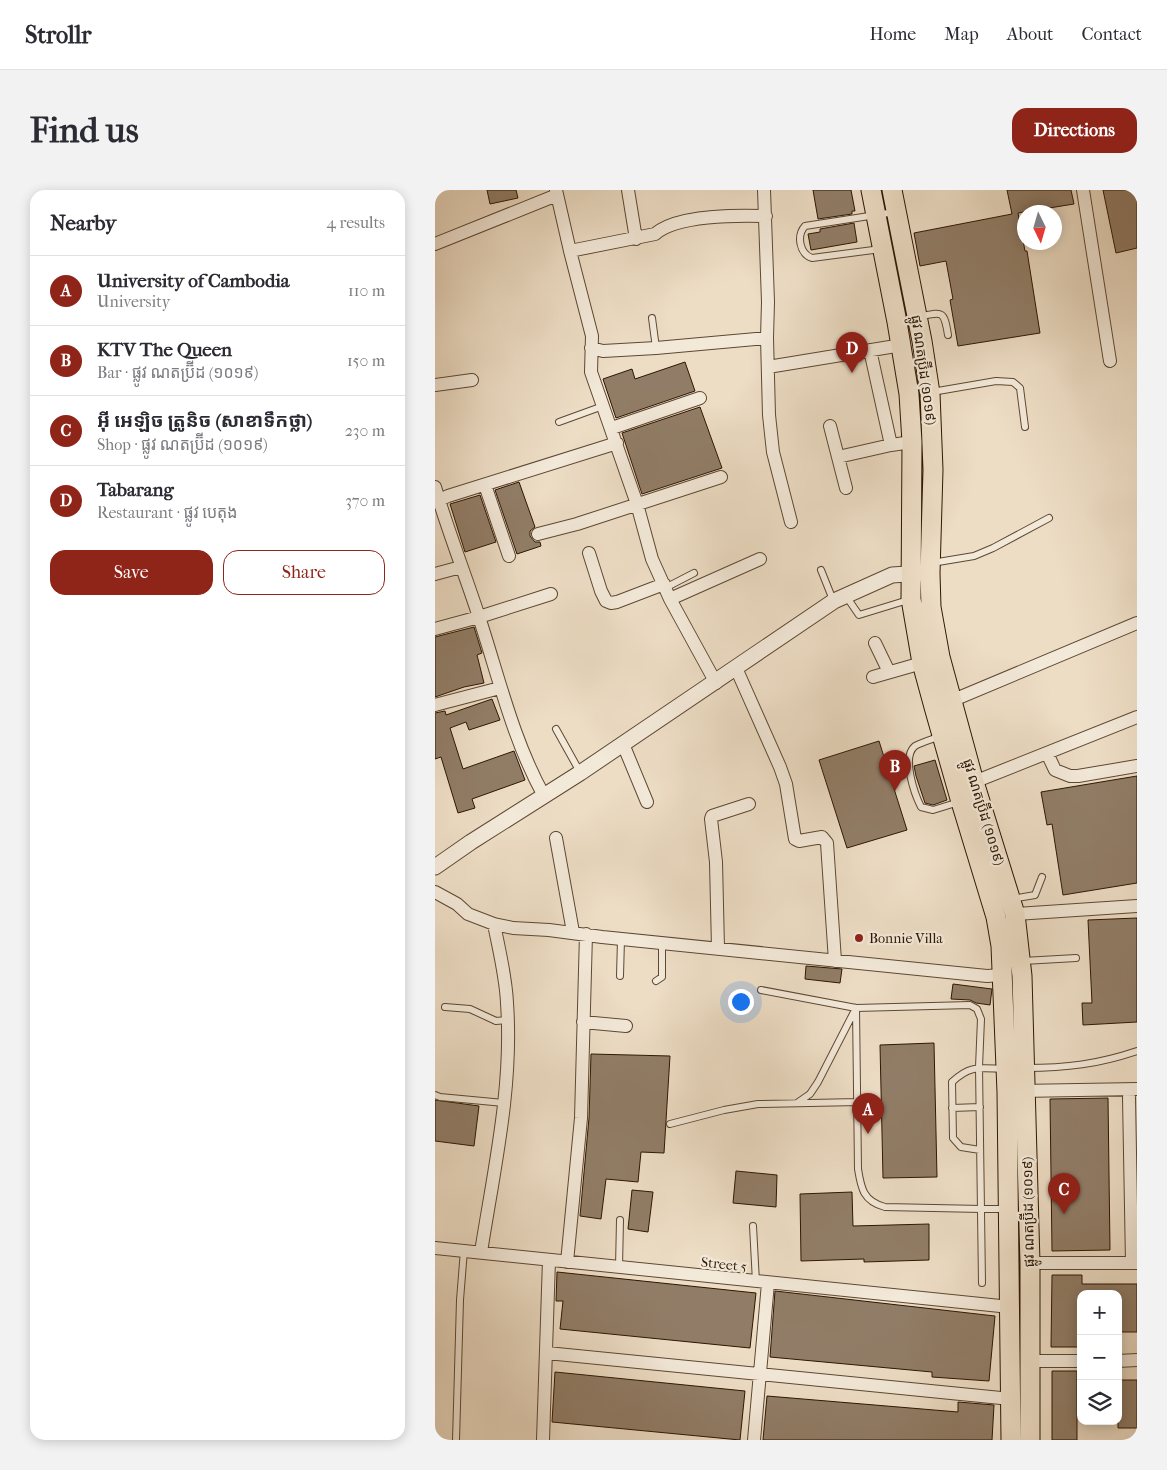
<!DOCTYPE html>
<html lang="en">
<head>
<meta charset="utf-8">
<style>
	:root { --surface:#fff; --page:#f2f2f3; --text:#2b2b33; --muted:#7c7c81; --line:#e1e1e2; --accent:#8f2418 }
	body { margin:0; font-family:"IM FELL French Canon","Noto Sans Khmer",serif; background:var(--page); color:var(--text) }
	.controls { position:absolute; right:15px; bottom:15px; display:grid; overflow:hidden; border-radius:10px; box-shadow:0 2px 12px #0003 }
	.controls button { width:45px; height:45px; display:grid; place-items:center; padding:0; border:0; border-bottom:1px solid var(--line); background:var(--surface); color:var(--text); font:25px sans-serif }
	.compass { position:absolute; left:582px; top:15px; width:45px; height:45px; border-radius:50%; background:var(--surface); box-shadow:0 2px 12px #0003; rotate:175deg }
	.you { position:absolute; left:305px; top:811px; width:18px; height:18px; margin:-12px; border:4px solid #fff; border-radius:50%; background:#1a73e8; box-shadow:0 0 0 8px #1a73e833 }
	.badge { display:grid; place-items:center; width:32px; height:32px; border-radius:50%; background:var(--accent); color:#fff; font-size:16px; font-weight:700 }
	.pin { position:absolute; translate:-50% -41px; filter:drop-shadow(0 1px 2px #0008) }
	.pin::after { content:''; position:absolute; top:26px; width:18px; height:15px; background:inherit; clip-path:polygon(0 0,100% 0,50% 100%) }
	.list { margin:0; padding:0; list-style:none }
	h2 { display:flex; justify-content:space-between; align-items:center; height:65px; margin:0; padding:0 20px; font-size:21px }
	h2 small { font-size:16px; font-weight:400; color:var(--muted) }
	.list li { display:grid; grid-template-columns:32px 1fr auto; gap:15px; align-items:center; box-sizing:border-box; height:70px; padding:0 20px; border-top:1px solid var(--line) }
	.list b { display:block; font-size:19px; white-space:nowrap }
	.list p { margin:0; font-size:16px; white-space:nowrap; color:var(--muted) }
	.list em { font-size:16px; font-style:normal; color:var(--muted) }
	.actions { display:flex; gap:10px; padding:15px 20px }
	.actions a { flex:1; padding:11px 0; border:1px solid var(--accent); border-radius:15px; text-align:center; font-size:18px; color:var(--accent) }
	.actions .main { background:var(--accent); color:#fff }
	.icon { flex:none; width:28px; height:28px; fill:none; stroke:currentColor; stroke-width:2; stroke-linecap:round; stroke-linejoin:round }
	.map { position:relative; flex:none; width:702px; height:1250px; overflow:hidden; border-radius:15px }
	header { display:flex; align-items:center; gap:30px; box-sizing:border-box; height:70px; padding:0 25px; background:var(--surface); border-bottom:1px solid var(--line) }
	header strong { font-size:24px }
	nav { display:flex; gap:28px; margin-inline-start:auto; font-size:18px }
	.intro { display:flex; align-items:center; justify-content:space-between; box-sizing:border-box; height:120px; padding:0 30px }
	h1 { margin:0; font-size:35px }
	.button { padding:12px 22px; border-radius:15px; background:var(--accent); color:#fff; font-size:18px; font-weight:700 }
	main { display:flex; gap:30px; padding:0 30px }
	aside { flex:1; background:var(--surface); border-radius:15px; box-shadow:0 2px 12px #0003 }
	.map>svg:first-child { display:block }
	.building { fill:#917d67; stroke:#2d1602 }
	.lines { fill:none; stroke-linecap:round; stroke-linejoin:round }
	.service-casing { stroke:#5d4833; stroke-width:8 }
	.minor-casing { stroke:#5d4833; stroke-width:14 }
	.tertiary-casing { stroke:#5d4833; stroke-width:17 }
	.primary-casing { stroke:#2d1602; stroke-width:21 }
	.service { stroke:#f3e9d9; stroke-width:6 }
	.minor { stroke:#f3e9d9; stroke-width:12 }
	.tertiary { stroke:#f3e9d9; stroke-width:15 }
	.primary { stroke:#edddc5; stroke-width:19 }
	.poi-dot { fill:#8f2418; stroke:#f3e9d9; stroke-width:2 }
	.labels { text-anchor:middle; stroke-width:4.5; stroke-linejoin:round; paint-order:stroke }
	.street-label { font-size:14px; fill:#2d1602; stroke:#f3e9d9 }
	.poi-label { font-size:14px; fill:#2d1602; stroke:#f3e9d9; text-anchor:start }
</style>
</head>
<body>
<header>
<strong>Strollr</strong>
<nav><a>Home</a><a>Map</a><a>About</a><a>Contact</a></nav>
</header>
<div class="intro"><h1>Find us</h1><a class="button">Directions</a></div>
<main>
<aside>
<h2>Nearby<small>4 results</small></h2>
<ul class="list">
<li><span class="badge">A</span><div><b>University of Cambodia</b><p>University</p></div><em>110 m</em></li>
<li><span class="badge">B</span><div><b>KTV The Queen</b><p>Bar · ផ្លូវ ណតប្រ៊ីដ (១០១៩)</p></div><em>150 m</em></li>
<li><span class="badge">C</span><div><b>អ៊ី អេឡិច ត្រូនិច (សាខាទឹកថ្លា)</b><p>Shop · ផ្លូវ ណតប្រ៊ីដ (១០១៩)</p></div><em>230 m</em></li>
<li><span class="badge">D</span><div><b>Tabarang</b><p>Restaurant · ផ្លូវ បេតុង</p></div><em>370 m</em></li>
</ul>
<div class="actions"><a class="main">Save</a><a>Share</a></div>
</aside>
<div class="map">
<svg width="702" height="1250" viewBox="0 0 702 1250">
	<rect width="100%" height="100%" fill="#edddc5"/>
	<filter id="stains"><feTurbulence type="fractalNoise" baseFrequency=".004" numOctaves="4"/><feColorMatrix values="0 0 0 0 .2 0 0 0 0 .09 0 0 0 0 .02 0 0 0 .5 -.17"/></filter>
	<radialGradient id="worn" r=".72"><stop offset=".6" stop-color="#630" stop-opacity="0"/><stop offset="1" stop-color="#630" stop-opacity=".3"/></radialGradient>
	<path class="building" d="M52,0H81L83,8L55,14Z
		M378,0H416L420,21H417V24L383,29Z
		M572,0H636L639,14L583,23L590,61H592L605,143L523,156L515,110L518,109L511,71L485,76L479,43L577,24Z
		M668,0H702V58L681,63Z
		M419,33L422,52L376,60L373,44L385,42V39Z
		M250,172L260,201L181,228L168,189L197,179L200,189Z
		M265,217L287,278L207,304L187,243Z
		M84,292L100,337L95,341V346L100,352H105L106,356L82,364L60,300Z
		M45,305L61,352L30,362L15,314Z
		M39,437L47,463L42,465L49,493L29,497L0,507V447Z
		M57,509L65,530L34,540L31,532L15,538L28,579L79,561L90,590L37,609L40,618L23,623L6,567L0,569V523L10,521L11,525Z
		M444,551L472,640L412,658L384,570Z
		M500,570L512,610L498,615L490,613L481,586L479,576Z
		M702,586V693L628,705L617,634L612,635L606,602Z
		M702,728V832L648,835L647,813H657L653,730Z
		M371,776L407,779L405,793L370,789Z
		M518,794L557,799L555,815L541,813L535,810L516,809Z
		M499,853L502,987L448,988L445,855Z
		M156,864L235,866L229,963L206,962L203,992L171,989L166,1029L145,1026L154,928Z
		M673,908L675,1060L617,1061L615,909Z
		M0,910L44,916L39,956L0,951Z
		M301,981L342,985L341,1017L298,1013Z
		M197,1000L218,1002L213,1042L193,1039Z
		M417,1002L418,1036L494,1034V1070L429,1072V1069L366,1071L365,1004Z
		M122,1082L321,1103L315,1158L125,1139L128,1111H121Z
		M617,1085H647V1094H702V1142H683V1104H646V1157H616Z
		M340,1101L560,1126L554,1191L497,1187V1182L335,1167Z
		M617,1181H642V1250H617Z
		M120,1182L310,1201L305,1250L117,1232Z
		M683,1190H702V1238H683Z
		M332,1206L523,1222V1212L559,1215L557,1250H328Z"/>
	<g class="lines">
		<defs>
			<path id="service" d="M446,59L377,68C365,64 361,46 370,36L460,22
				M483,127C507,122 509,119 513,145
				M217,128L221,158
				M497,202L561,191L578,192L585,198L590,237
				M124,232L168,216
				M497,373L539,366L558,358L614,328
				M386,380L398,410
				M230,398L259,383
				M411,406L424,425L473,410
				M121,539L145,582
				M506,546C498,549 487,552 480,556C466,567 480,605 486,617L498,620L524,612
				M577,709L600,705L607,687
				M588,771L641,768
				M185,786L186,749
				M221,791L227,787V752
				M326,800L421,818L535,815L542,819L546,829L544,877L547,1093
				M10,817L35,819L61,831L72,830
				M590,878C632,878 663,874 702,861
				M0,905L5,907L69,913
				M362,913L375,904L383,892L421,818L423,979C426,998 428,1011 450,1017L547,1019H572
				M517,918L545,917
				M235,934L289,920L323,914L423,912
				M545,960L526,957L518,948L517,892C535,875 544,878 568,879
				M318,1036L321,1092
				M184,1077L185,1030
				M21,1250L25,1110L29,1060"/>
			<path id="minor" d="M121,0L135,61L157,146L156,182L202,314L217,369L235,409L281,493
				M193,0L201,49
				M329,0L333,112L332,148L334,225L338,262L356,332
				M648,0L675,171
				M0,54L122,5
				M135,61L220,44C241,25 302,25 331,26
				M156,158L168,161L221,158L332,148
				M435,160L456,255
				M333,177L467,155
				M0,195L37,190
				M395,236L411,298
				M177,238L265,208
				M403,267L456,255L477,252
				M50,295L74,366
				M0,297C13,341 30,384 44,427C64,488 78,550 109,606
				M0,312L13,306L182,253
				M103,344L142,334L286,287
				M154,363L166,401L171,411L176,413L182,412L229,394
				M0,384L26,377
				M235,409L325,369
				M0,439L44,427L116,404
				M440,453L454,482
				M301,478L345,577L351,594L360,649L364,651L387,647L392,653L400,771
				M438,487L487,473
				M516,511L702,433
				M0,515L65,498
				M188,554L212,612
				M612,563L620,580L635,586H643L702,576
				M539,592L702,527
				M121,648L138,742
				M0,702L22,714L33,724L59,734L78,738L114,740L167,747L552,786L568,785
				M580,724L702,716
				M283,758L281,672L276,629L277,626L314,614
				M148,832L191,836
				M585,901L702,899
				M694,907L697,1073
				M0,1058L575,1117
				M46,1062C59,979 78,897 72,813C71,787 64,760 59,734
				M132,1072L146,928L151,744
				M595,1073H702
				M112,1163L576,1209
				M595,1171H646
				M683,1171L702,1170
				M108,1250L114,1070
				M319,1250L333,1093"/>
			<path id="tertiary" d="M0,677L36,652L145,583L399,411L457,385L487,383"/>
			<path id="primary" d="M436,0L462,132L474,204L477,252L476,409L487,473L499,517L526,612L561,727L566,756L572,902L576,1250
				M457,0L487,151L495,203L498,280L495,383L496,417L505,467L539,592L580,724L587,786L595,1073V1250"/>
		</defs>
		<use href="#service" class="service-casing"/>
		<use href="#minor" class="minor-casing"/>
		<use href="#tertiary" class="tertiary-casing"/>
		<use href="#primary" class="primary-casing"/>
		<use href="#service" class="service"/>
		<use href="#minor" class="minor"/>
		<use href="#tertiary" class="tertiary"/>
		<use href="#primary" class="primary"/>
	</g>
	<circle class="poi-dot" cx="424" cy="748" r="5"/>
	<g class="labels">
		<g class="street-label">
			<text transform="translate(489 180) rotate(82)" y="5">ផ្លូវ ណតប្រ៊ីដ (១០១៩)</text>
			<text transform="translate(549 622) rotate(73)" y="5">ផ្លូវ ណតប្រ៊ីដ (១០១៩)</text>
			<text transform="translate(593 1022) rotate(-91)" y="5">ផ្លូវ ណតប្រ៊ីដ (១០១៩)</text>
			<text transform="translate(289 1074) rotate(6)" y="5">Street 5</text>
		</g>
		<g class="poi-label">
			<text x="434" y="753">Bonnie Villa</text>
		</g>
	</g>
	<rect width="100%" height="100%" filter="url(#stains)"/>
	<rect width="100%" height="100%" fill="url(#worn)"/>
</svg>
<div class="controls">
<button>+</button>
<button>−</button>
<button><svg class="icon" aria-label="layers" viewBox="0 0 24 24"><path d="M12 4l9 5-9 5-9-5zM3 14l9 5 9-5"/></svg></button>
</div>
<svg class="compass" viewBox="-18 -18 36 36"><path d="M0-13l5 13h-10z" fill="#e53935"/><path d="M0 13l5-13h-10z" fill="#7c7c81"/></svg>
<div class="you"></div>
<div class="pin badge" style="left:433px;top:944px">A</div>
<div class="pin badge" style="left:460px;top:601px">B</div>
<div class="pin badge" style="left:629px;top:1024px">C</div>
<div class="pin badge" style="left:417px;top:183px">D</div>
</div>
</main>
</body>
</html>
